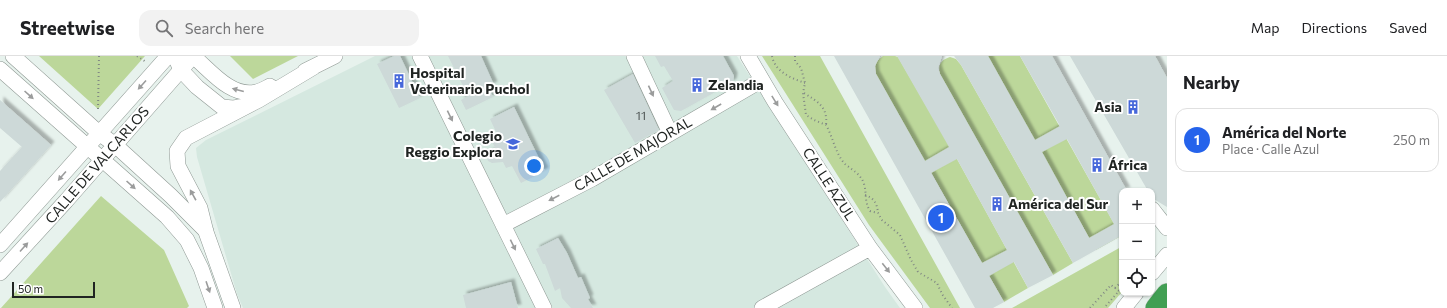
<!DOCTYPE html>
<html lang="en">
<head>
<meta charset="utf-8">
<style>
	:root { --surface:#fff; --page:#f2f2f2; --text:#202124; --muted:#757577; --line:#e0e0e0; --accent:#2563eb }
	body { margin:0; font-family:Commissioner,sans-serif; background:var(--page); color:var(--text) }
	.controls { position:absolute; right:12px; bottom:12px; display:grid; overflow:hidden; border-radius:8px; box-shadow:0 1px 3px #0004 }
	.controls button { width:36px; height:36px; display:grid; place-items:center; padding:0; border:0; border-bottom:1px solid var(--line); background:var(--surface); color:var(--text); font:20px sans-serif }
	.scale { position:absolute; left:12px; bottom:10px; width:83px; box-sizing:border-box; padding-left:4px; border:2px solid #202422; border-top:0; font-size:11px; line-height:14px; white-space:nowrap; color:#202422; -webkit-text-stroke:3px #fff; paint-order:stroke }
	.you { position:absolute; left:534px; top:110px; width:14px; height:14px; margin:-10px; border:3px solid #fff; border-radius:50%; background:#1a73e8; box-shadow:0 0 0 6px #1a73e833 }
	.badge { display:grid; place-items:center; width:26px; height:26px; border-radius:50%; background:var(--accent); color:#fff; font-size:13px; font-weight:700 }
	.pin { position:absolute; translate:-50% -50%; border:2px solid #fff; box-shadow:0 1px 4px #0006 }
	.list { margin:0; padding:0; list-style:none }
	h2 { display:flex; justify-content:space-between; align-items:center; height:52px; margin:0; padding:0 16px; font-size:17px }
	h2 small { font-size:13px; font-weight:400; color:var(--muted) }
	.list li { display:grid; grid-template-columns:26px 1fr auto; gap:12px; align-items:center; box-sizing:border-box; height:64px; margin:0 8px 8px; padding:0 8px; border:1px solid var(--line); border-radius:12px }
	.list b { display:block; font-size:15px; white-space:nowrap }
	.list p { margin:0; font-size:13px; white-space:nowrap; color:var(--muted) }
	.list em { font-size:13px; font-style:normal; color:var(--muted) }
	.icon { flex:none; width:22px; height:22px; fill:none; stroke:currentColor; stroke-width:2; stroke-linecap:round; stroke-linejoin:round }
	.map { position:relative; flex:none; width:1167px; height:252px; overflow:hidden }
	header { display:flex; align-items:center; gap:24px; box-sizing:border-box; height:56px; padding:0 20px; background:var(--surface); border-bottom:1px solid var(--line) }
	header strong { font-size:19px }
	nav { display:flex; gap:22px; margin-inline-start:auto; font-size:14px }
	.search { width:280px; height:36px; background:var(--page); display:flex; align-items:center; gap:10px; box-sizing:border-box; padding:0 14px; border-radius:12px; color:var(--muted); font-size:15px }
	main { display:flex }
	aside { flex:1; background:var(--surface) }
	.map>svg:first-child { display:block }
	.built { fill:#d5e8e0 }
	.green { fill:#bcd79a }
	.building { fill:#cdd9d8; fill-rule:evenodd; filter:url(#shadow) }
	.lines { fill:none; stroke-linecap:round; stroke-linejoin:round }
	.minor-casing { stroke:#8e9893; stroke-width:16 }
	.highway-casing { stroke:#cecfce; stroke-width:22 }
	.path { stroke:#808884; stroke-width:2; stroke-dasharray:1 3; stroke-linecap:butt }
	.minor { stroke:#fff; stroke-width:15 }
	.highway { stroke:#419f53; stroke-width:21 }
	.oneway { fill:#9b9c9c }
	.labels { text-anchor:middle; stroke-width:4; stroke-linejoin:round; paint-order:stroke }
	.number-label { font-size:12px; fill:#4b5150 }
	.poi-label { font-size:14px; font-weight:bold; fill:#202422; stroke:#fff; text-anchor:start }
	.street-label { font-size:14px; fill:#202422; stroke:#fff }
</style>
</head>
<body>
<header>
<strong>Streetwise</strong>
<div class="search"><svg class="icon" aria-label="search" viewBox="0 0 24 24"><circle cx="10" cy="10" r="6"/><path d="M15 15l6 6"/></svg>Search here</div>
<nav><a>Map</a><a>Directions</a><a>Saved</a></nav>
</header>
<main>
<div class="map">
<svg width="1167" height="252" viewBox="0 0 1167 252">
	<defs>
		<filter id="shadow"><feDropShadow dx="3.5" dy="-3.5" stdDeviation="1" flood-color="#0004"/></filter>
	</defs>
	<rect width="100%" height="100%" fill="#e7f2ed"/>
	<path class="built" d="M375,0H737L885,231L900,252H243L237,238L197,101L196,92L206,84Z"/>
	<path class="green" d="M39,0H145L98,53Z
		M230,0H298L253,23Z
		M762,0H820L960,252H930L869,169Z
		M883,0H895L898,1L957,103L1028,232L1004,246L876,18C874,9 876,5 883,0Z
		M988,0H1020L1121,180L1096,194Z
		M950,1L956,3L961,9L1073,207L1053,219L940,18C938,8 941,4 950,1Z
		M101,140L164,194L189,250L187,252H1Z
		M1121,191L1122,193V236L1108,252H1012Z"/>
	<path class="building" d="M394,0H400L420,42L399,52L377,8Z
		M448,0H481L494,29L488,31L493,41L466,54L461,44L468,40Z
		M655,0H723L734,20L733,26L681,55L674,54L662,32L673,25L664,10L661,11Z
		M834,0H880L875,10L876,18L925,105L949,91L897,0H942L938,12L940,18L1053,219L1028,232L1014,206L989,220L1004,246L993,252H975ZM957,103L1007,194L982,207L931,117Z
		M954,0H988L1035,84L1060,70L1020,0H1052L1127,135H1122V182L1121,180L1073,207L961,9ZM1067,83L1114,168L1089,182L1042,96Z
		M1070,0H1155L1167,22V151L1152,142V135H1148Z
		M633,18L659,74L635,87L604,34Z
		M0,44L51,89L0,146V115L22,91L0,72Z
		M514,51L545,115L521,127L512,110L506,112L503,106L492,107L488,105L487,102V99L490,96L496,93L491,84L498,80L490,63Z
		M558,182L567,197L578,222L581,221L590,242L588,243L593,252H571L562,242L560,232L555,235L545,208H543L536,193Z
		M511,226L518,252H466L463,239Z"/>
	<g class="lines">
		<defs>
			<path id="minor" d="M13,0L99,77L114,88L171,140L206,175
				M193,0C210,14 231,42 256,36C261,35 266,32 270,30
				M420,0L544,252
				M634,0L670,77
				M748,0L775,46L870,192L915,252
				M177,5L181,14L197,31L222,51L233,52L243,50
				M0,13L167,161L187,184L201,212L215,252
				M305,15L335,0
				M1152,153L1167,172
				M503,169L592,123L762,24
				M0,189L168,0
				M0,217L66,145L193,0
				M1152,217L1167,199
				M233,252L206,176L200,152L178,110L177,95L186,82L259,44L314,11
				M762,252L870,192
				M1124,252L1136,237"/>
			<path id="highway" d="M1156,252L1167,238"/>
		</defs>
		<use href="#minor" class="minor-casing"/>
		<use href="#highway" class="highway-casing"/>
		<path class="path" d="M137,0L146,6
			M772,0C775,16 791,22 805,27
			M795,0V5L801,12L805,27L803,37L806,59L814,64L826,69C833,81 835,97 845,108C852,114 861,118 864,128C867,138 864,145 870,155L878,157L882,164L900,179L911,204L918,216L937,227L942,238L952,252
			M804,37C818,46 828,51 826,69
			M98,53L99,0
			M865,139C874,142 877,147 878,157
			M1115,232L1122,225
			M1090,252L1111,229L1119,235L1104,252"/>
		<use href="#minor" class="minor"/>
		<use href="#highway" class="highway"/>
	</g>
	<defs><path id="oneway-solid" d="M-6-.8H1V-3.2L6.5 0L1 3.2V.8H-6Z"/></defs>
	<g class="oneway">
		<use href="#oneway-solid" transform="translate(142 29) rotate(132)"/>
		<use href="#oneway-solid" transform="translate(238 34) rotate(-165)"/>
		<use href="#oneway-solid" transform="translate(651 35) rotate(65)"/>
		<use href="#oneway-solid" transform="translate(29 39) rotate(42)"/>
		<use href="#oneway-solid" transform="translate(775 45) rotate(58)"/>
		<use href="#oneway-solid" transform="translate(716 51) rotate(150)"/>
		<use href="#oneway-solid" transform="translate(450 60) rotate(64)"/>
		<use href="#oneway-solid" transform="translate(62 120) rotate(131)"/>
		<use href="#oneway-solid" transform="translate(131 129) rotate(42)"/>
		<use href="#oneway-solid" transform="translate(193 139) rotate(-119)"/>
		<use href="#oneway-solid" transform="translate(554 142) rotate(153)"/>
		<use href="#oneway-solid" transform="translate(513 189) rotate(64)"/>
		<use href="#oneway-solid" transform="translate(24 191) rotate(-48)"/>
		<use href="#oneway-solid" transform="translate(886 212) rotate(52)"/>
		<use href="#oneway-solid" transform="translate(208 231) rotate(71)"/>
	</g>
	<defs>
		<symbol id="building-bare" viewBox="-9 -9 18 18"><path d="M-4-6H4V6H1V3H-1V6H-4ZM-2.5-4.3h1.7v1.8h-1.7ZM.8-4.3h1.7v1.8H.8ZM-2.5-1h1.7V.8h-1.7ZM.8-1h1.7V.8H.8Z" fill="#4667da" stroke="#fff" stroke-width="2.5" paint-order="stroke"/></symbol>
		<symbol id="school-bare" viewBox="-9 -9 18 18"><path d="M0-5L7-2L0 1L-7-2ZM-4 1L0 2.5L4 1V4Q0 6-4 4Z" fill="#4667da" stroke="#fff" stroke-width="2.5" paint-order="stroke"/></symbol>
	</defs>
	<g fill-rule="evenodd">
		<use href="#building-bare" x="389" y="15" width="20" height="20"/>
		<use href="#building-bare" x="687" y="19" width="20" height="20"/>
		<use href="#building-bare" x="1123" y="41" width="20" height="20"/>
		<use href="#school-bare" x="503" y="78" width="20" height="20"/>
		<use href="#building-bare" x="1087" y="99" width="20" height="20"/>
		<use href="#building-bare" x="987" y="138" width="20" height="20"/>
	</g>
	<g class="labels">
		<g class="number-label">
			<text x="641" y="64">11</text>
		</g>
		<g class="poi-label">
			<text x="410" y="22">Hospital<tspan x="410" dy="16">Veterinario Puchol</tspan></text>
			<text x="708" y="34">Zelandia</text>
			<text x="1122" y="56" text-anchor="end">Asia</text>
			<text x="502" y="85" text-anchor="end">Colegio<tspan x="502" dy="16">Reggio Explora</tspan></text>
			<text x="1108" y="114">África</text>
			<text x="1008" y="153">América del Sur</text>
		</g>
		<g class="street-label">
			<text transform="translate(633 98) rotate(-30)" y="5">CALLE DE MAJORAL</text>
			<text transform="translate(97 109) rotate(-49)" y="5">CALLE DE VALCARLOS</text>
			<text transform="translate(829 128) rotate(57)" y="5">CALLE AZUL</text>
		</g>
	</g>
</svg>
<div class="controls">
<button>+</button>
<button>−</button>
<button><svg class="icon" aria-label="locate" viewBox="0 0 24 24"><circle cx="12" cy="12" r="6"/><path d="M12 2v4M12 18v4M2 12h4M18 12h4"/></svg></button>
</div>
<div class="scale">50 m</div>
<div class="you"></div>
<div class="pin badge" style="left:941px;top:162px">1</div>
</div>
<aside>
<h2>Nearby<small></small></h2>
<ul class="list">
<li><span class="badge">1</span><div><b>América del Norte</b><p>Place · Calle Azul</p></div><em>250 m</em></li>
</ul>
</aside>
</main>
</body>
</html>
